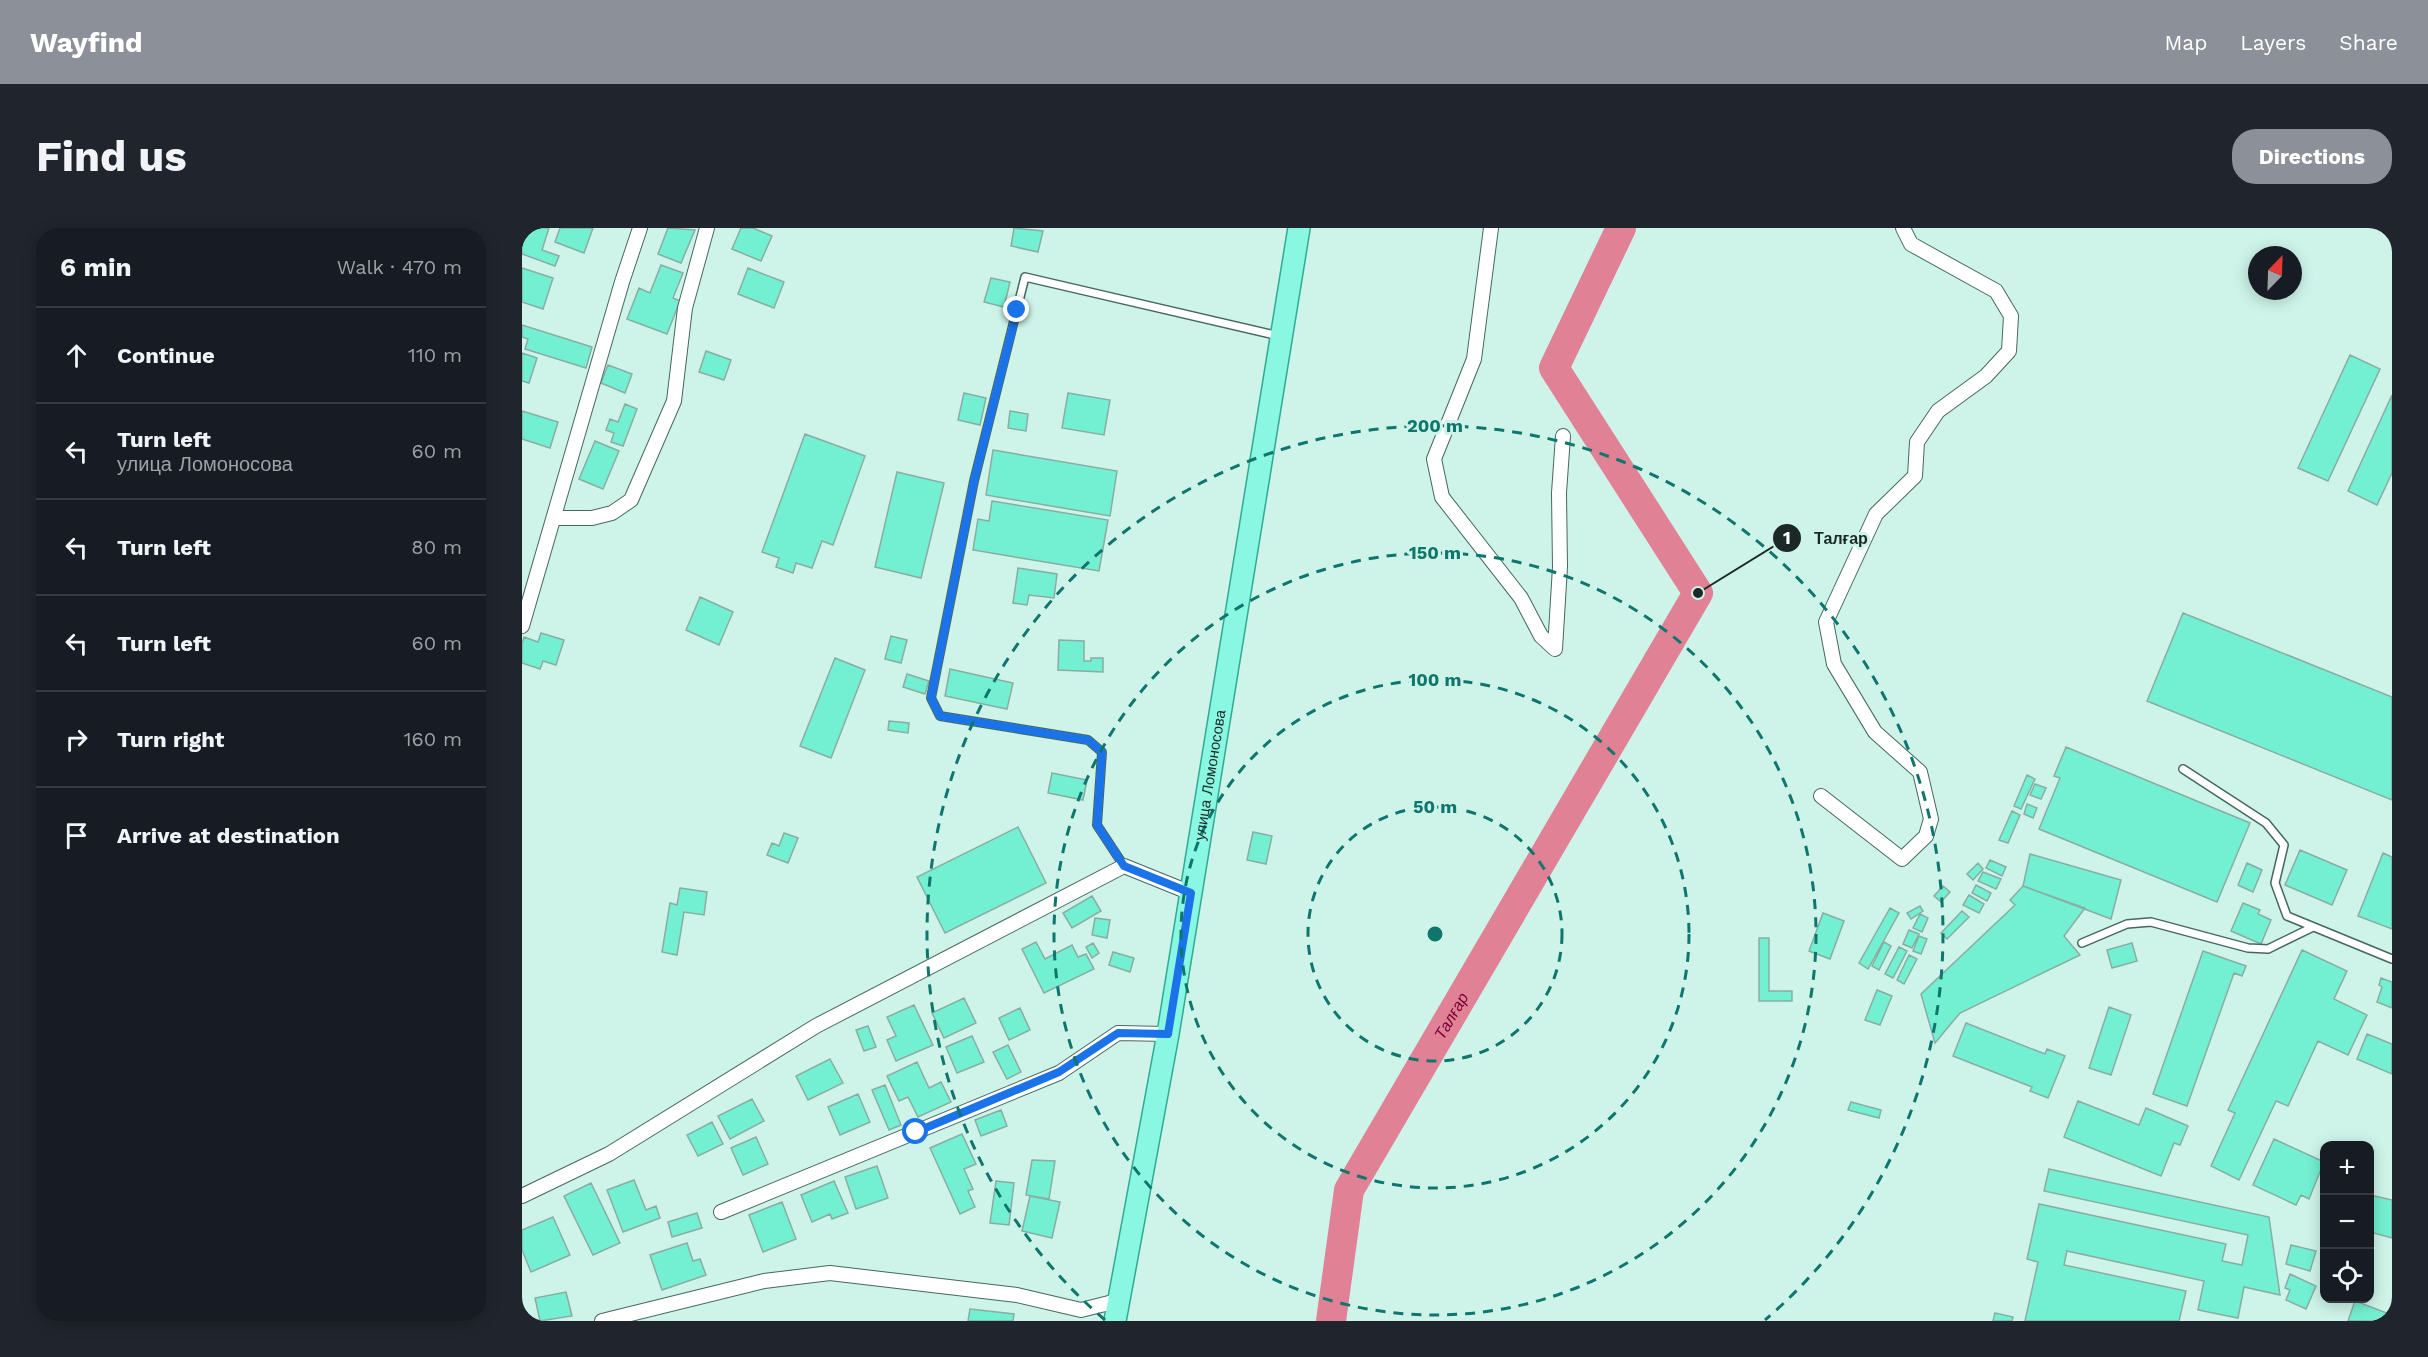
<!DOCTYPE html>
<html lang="en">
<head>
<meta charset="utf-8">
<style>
	:root { --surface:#171b24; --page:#20242c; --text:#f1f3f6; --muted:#9ea1a6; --line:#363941; --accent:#8c9099 }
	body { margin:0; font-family:"Work Sans",sans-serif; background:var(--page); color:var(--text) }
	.controls { position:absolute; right:18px; bottom:18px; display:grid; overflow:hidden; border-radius:12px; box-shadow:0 3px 15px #0003 }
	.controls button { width:54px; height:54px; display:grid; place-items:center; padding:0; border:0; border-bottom:2px solid var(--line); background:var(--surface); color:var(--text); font:30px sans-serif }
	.compass { position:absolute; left:1726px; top:18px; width:54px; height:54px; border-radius:50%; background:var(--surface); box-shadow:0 3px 15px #0003; rotate:23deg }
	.stop { position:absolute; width:18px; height:18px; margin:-14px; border:4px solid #1a73e8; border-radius:50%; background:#fff }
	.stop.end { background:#1a73e8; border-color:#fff; box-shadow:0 2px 6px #0008 }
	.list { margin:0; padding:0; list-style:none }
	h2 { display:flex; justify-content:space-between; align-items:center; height:78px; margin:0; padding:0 24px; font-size:26px }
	h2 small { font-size:20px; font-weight:400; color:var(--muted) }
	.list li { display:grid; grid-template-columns:39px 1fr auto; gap:18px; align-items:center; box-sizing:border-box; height:96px; padding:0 24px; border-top:2px solid var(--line) }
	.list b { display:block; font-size:22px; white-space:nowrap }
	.list p { margin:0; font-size:20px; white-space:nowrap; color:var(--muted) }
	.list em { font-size:20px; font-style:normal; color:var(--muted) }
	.icon { flex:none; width:33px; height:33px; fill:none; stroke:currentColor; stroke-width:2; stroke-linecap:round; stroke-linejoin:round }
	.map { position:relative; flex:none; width:1870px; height:1093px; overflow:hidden; border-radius:24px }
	header { display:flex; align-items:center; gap:36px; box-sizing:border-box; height:84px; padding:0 30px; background:var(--accent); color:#fff }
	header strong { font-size:28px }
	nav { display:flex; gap:33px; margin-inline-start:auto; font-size:21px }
	.intro { display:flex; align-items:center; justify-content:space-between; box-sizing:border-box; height:144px; padding:0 36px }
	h1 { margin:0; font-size:42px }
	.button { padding:15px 27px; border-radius:24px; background:var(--accent); color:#fff; font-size:21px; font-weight:700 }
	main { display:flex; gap:36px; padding:0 36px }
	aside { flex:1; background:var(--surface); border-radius:24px; box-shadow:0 3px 15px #0003 }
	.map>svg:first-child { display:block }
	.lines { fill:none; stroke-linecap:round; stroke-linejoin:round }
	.river { stroke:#e08196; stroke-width:30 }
	.building { fill:#73efd2; stroke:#89ada3; stroke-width:1.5 }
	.service-casing { stroke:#46685f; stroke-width:10 }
	.minor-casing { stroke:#46685f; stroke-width:16 }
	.primary-casing { stroke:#2fab92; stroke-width:24 }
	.service { stroke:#fff; stroke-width:7 }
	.minor { stroke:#fff; stroke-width:14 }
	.primary { stroke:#89f7e1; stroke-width:21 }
	.route { stroke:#1a73e8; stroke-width:8 }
	.ring { fill:none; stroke:#0f766e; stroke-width:3; stroke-dasharray:10 8 }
	.labels { text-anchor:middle; stroke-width:6; stroke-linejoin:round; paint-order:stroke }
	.street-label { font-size:15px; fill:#1a2925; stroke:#cef4e9 }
	.water-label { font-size:16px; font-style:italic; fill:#780032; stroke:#cef4e9 }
	.centre { fill:#0f766e; stroke:#cef4e9; stroke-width:3 }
	.ring-label { font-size:18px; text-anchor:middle; font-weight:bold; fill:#0f766e; stroke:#cef4e9; stroke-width:6; stroke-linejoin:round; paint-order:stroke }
	.leader { fill:none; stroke:#1a2925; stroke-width:2 }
	.callout-dot { fill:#1a2925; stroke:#cef4e9; stroke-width:2 }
	.mark-label { font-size:18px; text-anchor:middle; font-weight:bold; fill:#fff }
	.callout-label { font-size:16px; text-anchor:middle; font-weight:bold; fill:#1a2925; stroke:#cef4e9; stroke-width:6; stroke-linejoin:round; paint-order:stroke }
</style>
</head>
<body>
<header>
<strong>Wayfind</strong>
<nav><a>Map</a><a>Layers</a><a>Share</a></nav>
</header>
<div class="intro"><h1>Find us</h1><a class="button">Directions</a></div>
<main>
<aside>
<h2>6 min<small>Walk · 470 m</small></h2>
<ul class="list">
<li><svg class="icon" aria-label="ahead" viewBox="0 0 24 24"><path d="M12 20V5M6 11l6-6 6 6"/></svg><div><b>Continue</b></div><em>110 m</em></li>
<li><svg class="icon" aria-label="left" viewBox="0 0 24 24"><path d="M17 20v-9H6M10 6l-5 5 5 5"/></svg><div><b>Turn left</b><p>улица Ломоносова</p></div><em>60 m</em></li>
<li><svg class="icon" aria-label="left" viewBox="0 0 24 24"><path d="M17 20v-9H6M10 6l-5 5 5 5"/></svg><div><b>Turn left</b></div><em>80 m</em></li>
<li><svg class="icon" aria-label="left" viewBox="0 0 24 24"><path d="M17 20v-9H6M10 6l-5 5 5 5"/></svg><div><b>Turn left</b></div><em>60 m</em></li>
<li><svg class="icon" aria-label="right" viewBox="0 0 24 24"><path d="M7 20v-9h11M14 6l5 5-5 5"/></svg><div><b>Turn right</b></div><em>160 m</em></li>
<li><svg class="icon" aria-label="arrive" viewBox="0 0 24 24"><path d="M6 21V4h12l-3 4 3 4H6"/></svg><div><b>Arrive at destination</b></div></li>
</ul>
</aside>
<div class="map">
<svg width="1870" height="1093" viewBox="0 0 1870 1093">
	<rect width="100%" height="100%" fill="#cef4e9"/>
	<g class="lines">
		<path class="river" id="s1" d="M809,1093L827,962L1176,365L1032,140L1099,0"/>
	</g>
	<path class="building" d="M0,0H27L20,22L37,28L33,38L0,26Z
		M38,0H71L62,25L33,14Z
		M146,0L173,2L159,35L136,26Z
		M219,0H231L250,8L239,33L210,21Z
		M492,0L521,3L516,24L489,18Z
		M139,37L161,45L151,70L158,73L145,106L105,91L117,60L128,65Z
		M0,40L31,50L21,81L0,74Z
		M226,40L262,54L252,80L216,66Z
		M469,50L488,54L482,79L462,74Z
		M0,97L70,119L64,140L3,121L6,111L0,109Z
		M184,123L209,132L202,152L177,144Z
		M0,125L15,130L7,155L0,153Z
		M1828,127L1858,141L1806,253L1776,240Z
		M86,137L110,146L103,165L79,155Z
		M442,165L464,170L458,197L436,192Z
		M546,165L588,172L582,207L540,200Z
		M1870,167V245L1855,277L1826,263Z
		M103,176L115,181L101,218L89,214L92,205L84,202L88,191L96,194Z
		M0,183L36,194L28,220L0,211Z
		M488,183L506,186L504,203L486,200Z
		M283,206L343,228L311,317L300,313L290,340L274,335L271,345L254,339L257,330L240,324Z
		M73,213L97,223L81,261L57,251Z
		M471,222L595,243L588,288L464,267Z
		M375,244L422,255L399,350L353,339Z
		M470,273L586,292L577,343L451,322L456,291L467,293Z
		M496,340L535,346L532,370L507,367L505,377L491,375Z
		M178,369L211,384L197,417L164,402Z
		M1661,385L1870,469V572L1625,473Z
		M19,405L42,412L34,437L21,433L18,441L0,435V416L2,409L16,414Z
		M369,408L385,412L379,435L363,431Z
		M537,412L562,413V433H569V430H581V444L536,442Z
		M313,430L343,442L309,530L278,518Z
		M428,441L491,455L485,481L423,468Z
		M385,446L407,453L403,466L381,459Z
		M367,493L387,495L386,505L366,502Z
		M1544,519L1728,595L1695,674L1517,601L1538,550L1532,548Z
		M530,545L565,552L561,572L526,565Z
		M1505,547L1513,551L1499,581L1492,578Z
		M1513,556L1524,560L1519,571L1508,567Z
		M1505,576L1515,580L1511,590L1502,586Z
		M1490,583L1498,587L1486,615L1477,612Z
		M496,599L524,655L423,705L395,649Z
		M731,604L750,608L744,636L725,632Z
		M262,605L276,610L266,635L245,627L250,615L257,618Z
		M1778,622L1825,642L1810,677L1763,657Z
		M1861,625L1870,629V701L1836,688Z
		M1508,626L1599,652L1589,691L1501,658Z
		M1468,632L1484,639L1480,648L1464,640Z
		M1456,635L1461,641L1451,652L1445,646Z
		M1725,635L1740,642L1731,664L1716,657Z
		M1461,644L1479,651L1474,661L1456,653Z
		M1454,657L1469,665L1465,673L1450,665Z
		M1421,658L1428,664L1419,674L1412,668Z
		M1501,658L1563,680L1542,708L1558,727L1438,785L1413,815L1399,766L1493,677L1488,672Z
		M158,660L185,664L182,687L162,684L155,727L140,724L148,675L155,677Z
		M1447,667L1462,676L1457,685L1441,677Z
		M570,668L579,683L550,700L541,685Z
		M1721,675L1738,682L1736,686L1749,692L1739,716L1709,703Z
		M1398,678L1401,683L1389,691L1385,685Z
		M1368,680L1377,685L1346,741L1337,735Z
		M1440,683L1447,689L1425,711L1419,705Z
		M1301,685L1322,693L1308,731L1287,723Z
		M1398,686L1406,690L1400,704L1391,700Z
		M573,690L588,692L585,710L570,707Z
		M1387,702L1397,706L1390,720L1381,716Z
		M1397,708L1405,711L1399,726L1391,723Z
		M1237,710H1247V763H1270V773H1237Z
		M514,714L523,731L550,717L556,729L564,726L572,741L522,765L500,721Z
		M1362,714L1369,718L1357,742L1350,738Z
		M571,715L577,725L570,730L564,719Z
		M1610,715L1615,733L1590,740L1585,722Z
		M1377,719L1385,723L1371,750L1363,746Z
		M1780,722L1825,743L1812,771L1845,787L1826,827L1796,813L1766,878L1754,873L1717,952L1689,938L1713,885L1706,882Z
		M1681,723L1724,738L1720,748L1712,745L1665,878L1631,866Z
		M591,724L612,730L608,744L587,737Z
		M1387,727L1395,731L1382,756L1375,752Z
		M1859,750L1870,754V780L1855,774L1860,759L1857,757Z
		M1355,762L1370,768L1358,797L1343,792Z
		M442,770L454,795L422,810L410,785Z
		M392,777L411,817L374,833L365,812L374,808L365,789Z
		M1587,779L1609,787L1589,847L1567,840Z
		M498,780L508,802L487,812L477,790Z
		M1444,795L1523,826L1525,821L1543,828L1526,870L1508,863L1510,859L1431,828Z
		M346,798L354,819L342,823L334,802Z
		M1845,806L1870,816V846L1835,831Z
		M450,808L462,834L435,845L424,819Z
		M486,817L499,844L485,851L471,824Z
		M308,831L321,855L286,872L274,848Z
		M395,834L407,860L419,854L429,874L396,889L386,869L377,873L365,848Z
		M363,857L379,897L367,902L350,862Z
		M336,866L348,894L318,907L306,879Z
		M230,871L242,893L208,911L196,888Z
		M1556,873L1617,897L1624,880L1666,898L1658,917L1652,915L1639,948L1542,909Z
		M1329,874L1359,882L1357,890L1326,882Z
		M479,882L485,898L459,908L453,892Z
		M190,894L201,916L176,928L165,907Z
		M440,906L454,936L442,941L451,961L446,963L453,979L438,986L408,920Z
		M234,909L246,936L221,947L209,920Z
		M1752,911L1802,934L1787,971L1779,967L1774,977L1731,957Z
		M510,932L533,933L527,971L504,967Z
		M355,938L366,970L334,981L323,949Z
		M1527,941L1747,989L1758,1067L1722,1059L1716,1090L1676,1082L1682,1053L1545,1023L1542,1037L1664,1063L1657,1093H1503L1516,1034L1505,1031L1517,976L1704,1016L1700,1033L1720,1037L1726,1007L1522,963Z
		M112,952L124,982L134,978L138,990L101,1004L85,962Z
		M312,953L326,985L310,991L308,986L290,994L279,967Z
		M474,953L492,955L487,997L468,995Z
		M69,955L98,1015L71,1027L42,968Z
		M1848,967L1870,972V1010L1848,1004Z
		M508,968L538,974L530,1010L500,1003Z
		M260,974L274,1011L241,1024L227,987Z
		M175,985L180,1000L150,1009L146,994Z
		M31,989L48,1027L9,1044L0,1022V1002Z
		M165,1015L171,1033L178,1031L184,1047L140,1062L128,1027Z
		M1769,1017L1794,1023L1788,1043L1764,1036Z
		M1768,1046L1794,1058L1784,1081L1764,1072L1768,1062L1763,1060Z
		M44,1064L50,1088L18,1093L13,1070Z
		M1833,1073L1870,1087V1093H1826Z
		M448,1081L492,1086L491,1093H446Z
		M1473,1085L1491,1089L1490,1093H1471Z"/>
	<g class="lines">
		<defs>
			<path id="service" d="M1661,541L1744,595L1762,617L1753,655L1765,688L1870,731
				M602,638L575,597L580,524L566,512L418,488L409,470L452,253L503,49L757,108
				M1560,715L1605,696L1629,694L1726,720L1746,721L1791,699"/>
			<path id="minor" d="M969,0L952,131L912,231L920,269L999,370L1019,408L1033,421L1038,339L1037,265L1041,208
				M32,290H70L90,285L109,272L152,173L163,80L185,0
				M0,398L100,54L118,0
				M1299,568L1380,631L1404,608L1409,591L1398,544L1353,504L1312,436L1304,394L1354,286L1393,248L1395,214L1416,183L1464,148L1487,123L1489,88L1474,63L1389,16L1381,0
				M0,968L87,926L294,798L602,638L669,665
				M199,984L537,845L596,805L646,806
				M80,1093L242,1053L308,1045L495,1067L559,1082L595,1073"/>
			<g id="primary">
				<path id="s2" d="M593,1093L646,806L777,0"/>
			</g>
		</defs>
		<use href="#service" class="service-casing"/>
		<use href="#minor" class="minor-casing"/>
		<use href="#primary" class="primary-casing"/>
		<use href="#service" class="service"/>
		<use href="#minor" class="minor"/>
		<use href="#primary" class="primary"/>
	</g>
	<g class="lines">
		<path class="route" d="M394,904L537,844L596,805L646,806L669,665L602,638L575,597L580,524L566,512L418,488L409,470L452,253L495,82"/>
	</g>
	<g class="ring">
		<circle cx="913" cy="706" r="127"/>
		<circle cx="913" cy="706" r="254"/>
		<circle cx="913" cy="706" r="381"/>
		<path d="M583 1092A508 508 0 1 1 1243 1092"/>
	</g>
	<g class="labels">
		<g class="street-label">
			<text dy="5" stroke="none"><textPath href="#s2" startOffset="554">улица Ломоносова</textPath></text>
		</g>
		<g class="water-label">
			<text dy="6" stroke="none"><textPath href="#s1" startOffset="334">Талғар</textPath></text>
		</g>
	</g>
	<circle cx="913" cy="706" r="9" class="centre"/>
	<g class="ring-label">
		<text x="913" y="204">200 m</text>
		<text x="913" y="331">150 m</text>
		<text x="913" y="458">100 m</text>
		<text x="913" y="585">50 m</text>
	</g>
	<path class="leader" d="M1176 365L1265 310"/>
	<g class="callout-dot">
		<circle cx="1176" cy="365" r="6"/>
		<circle cx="1265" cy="310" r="15"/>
	</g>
	<g class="mark-label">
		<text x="1265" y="316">1</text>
	</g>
	<g class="callout-label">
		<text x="1319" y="316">Талғар</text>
	</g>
</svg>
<div class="controls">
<button>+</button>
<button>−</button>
<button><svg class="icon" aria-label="locate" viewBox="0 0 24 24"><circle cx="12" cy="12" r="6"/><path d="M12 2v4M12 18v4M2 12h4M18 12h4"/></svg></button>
</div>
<svg class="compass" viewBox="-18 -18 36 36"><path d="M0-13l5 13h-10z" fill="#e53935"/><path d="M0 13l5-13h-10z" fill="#9ea1a6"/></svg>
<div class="stop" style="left:394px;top:904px"></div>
<div class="stop end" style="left:495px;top:82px"></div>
</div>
</main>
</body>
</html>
